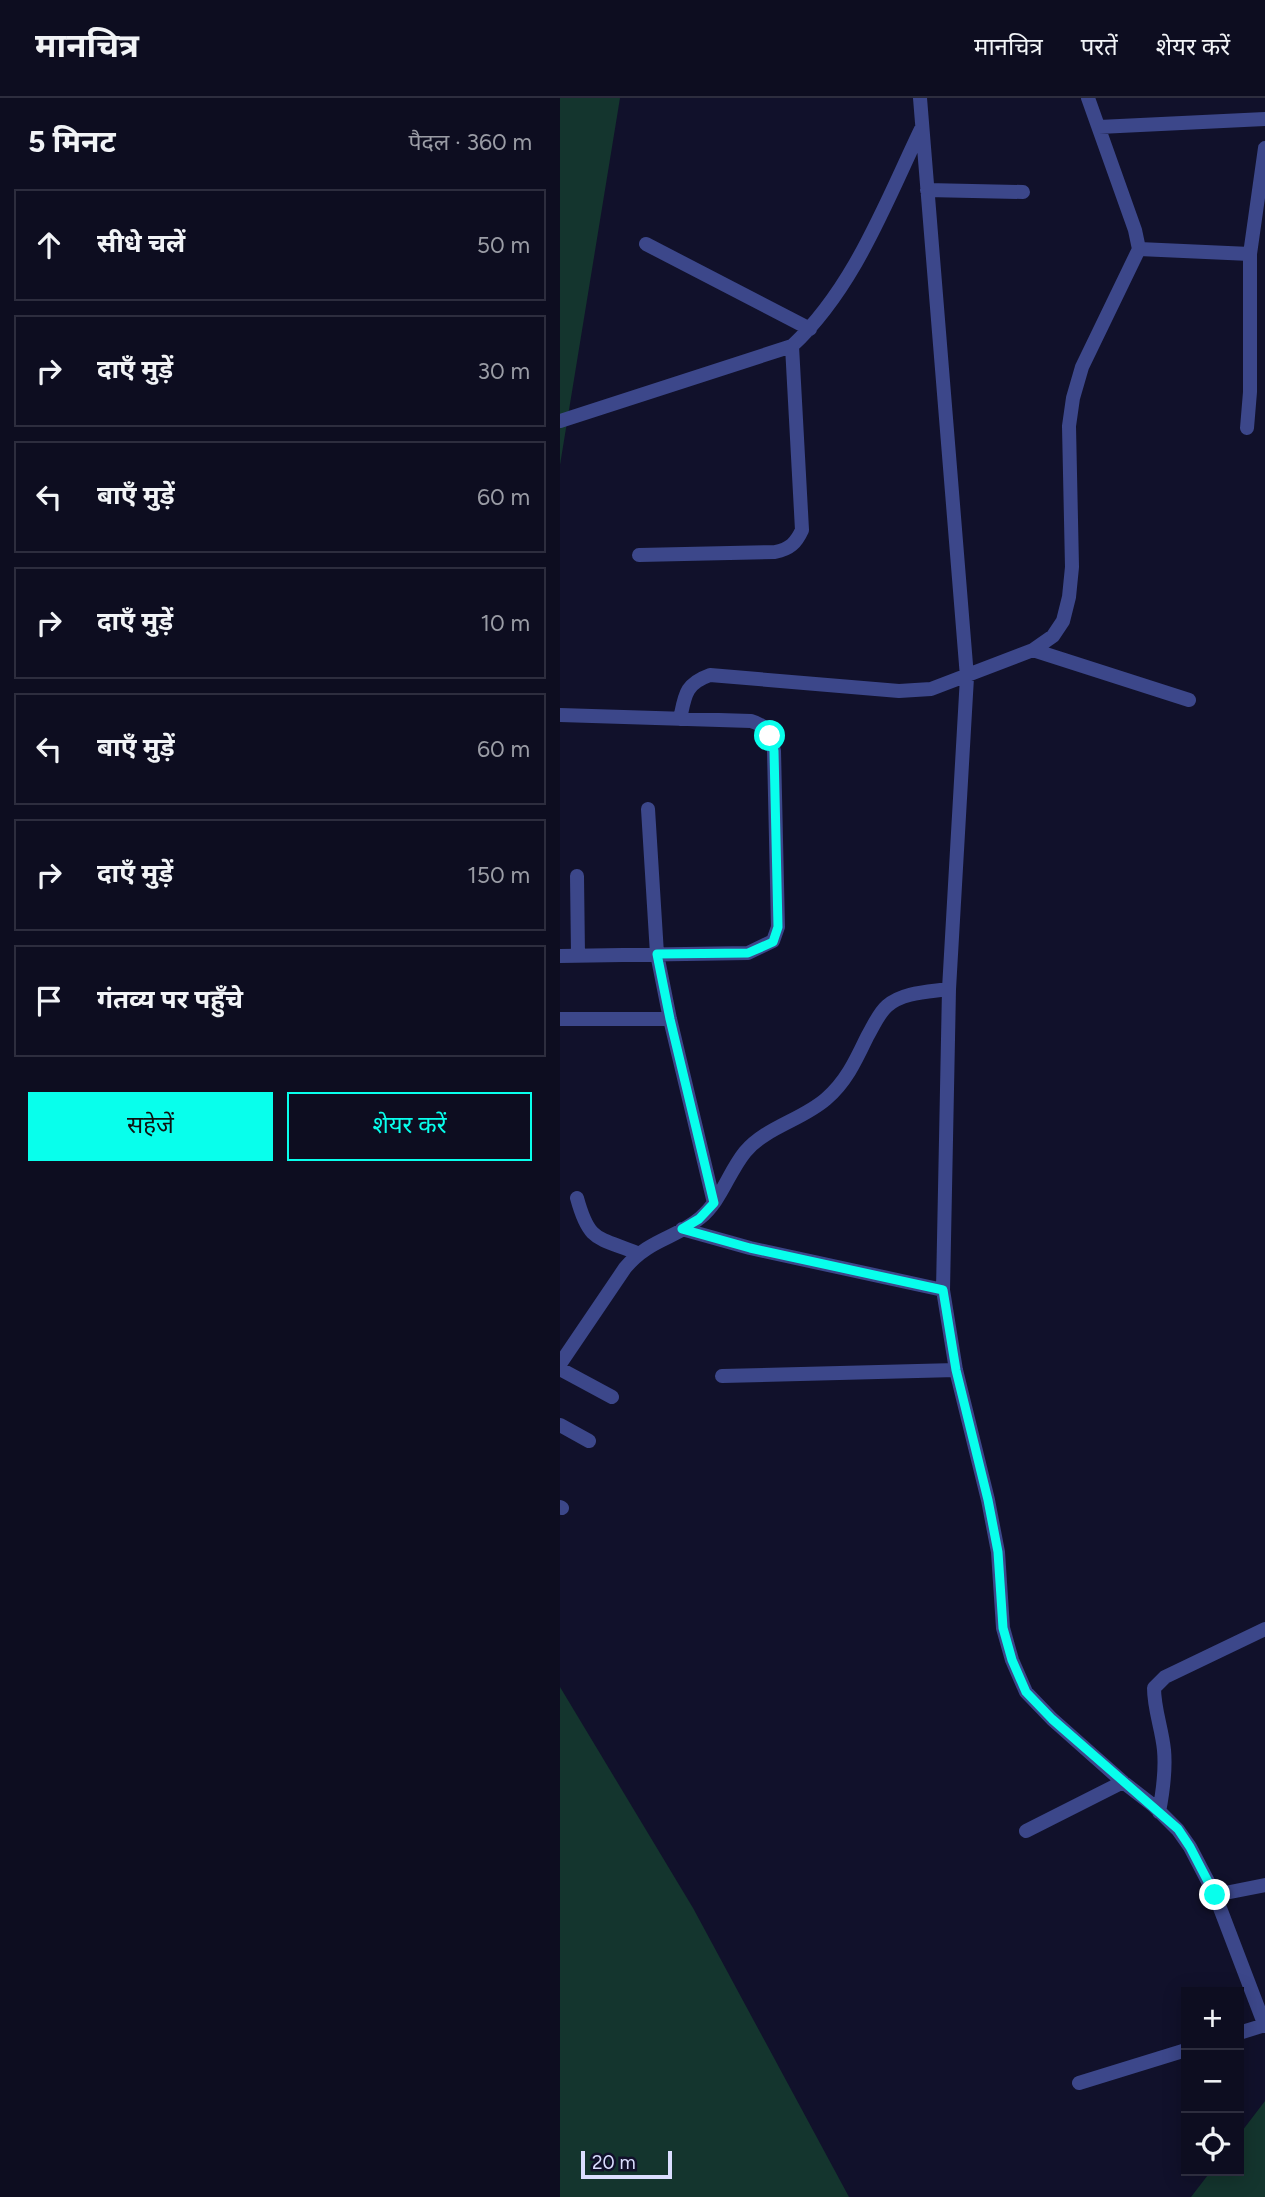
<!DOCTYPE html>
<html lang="hi">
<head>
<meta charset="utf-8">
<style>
	:root { --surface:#0d0d20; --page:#1b1b2d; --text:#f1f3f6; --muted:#9a9ca5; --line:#2d2d3e; --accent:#08ffec }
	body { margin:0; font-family:Figtree,"Noto Sans Devanagari",sans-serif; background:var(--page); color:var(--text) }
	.controls { position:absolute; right:21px; bottom:21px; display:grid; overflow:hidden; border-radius:0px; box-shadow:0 4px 18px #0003 }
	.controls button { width:63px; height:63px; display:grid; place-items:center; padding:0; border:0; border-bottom:2px solid var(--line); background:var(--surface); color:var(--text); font:35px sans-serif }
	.scale { position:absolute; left:21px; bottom:18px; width:91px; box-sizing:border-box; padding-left:7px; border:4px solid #dbdeff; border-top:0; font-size:19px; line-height:24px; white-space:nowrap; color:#dbdeff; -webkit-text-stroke:5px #11112b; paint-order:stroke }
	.stop { position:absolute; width:21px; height:21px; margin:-16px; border:5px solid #08ffec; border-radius:50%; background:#fff }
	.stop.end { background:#08ffec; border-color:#fff; box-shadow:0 2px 7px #0008 }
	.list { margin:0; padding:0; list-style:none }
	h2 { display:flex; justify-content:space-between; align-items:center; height:91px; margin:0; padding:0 28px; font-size:30px }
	h2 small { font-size:23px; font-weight:400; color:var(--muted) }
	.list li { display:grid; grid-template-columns:46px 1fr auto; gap:21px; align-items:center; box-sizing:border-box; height:112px; margin:0 14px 14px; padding:0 14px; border:2px solid var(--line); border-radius:0px }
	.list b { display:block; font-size:26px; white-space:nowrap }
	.list em { font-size:23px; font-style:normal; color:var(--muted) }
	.actions { display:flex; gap:14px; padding:21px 28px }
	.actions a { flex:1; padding:16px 0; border:2px solid var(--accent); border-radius:0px; text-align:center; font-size:24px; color:var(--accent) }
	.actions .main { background:var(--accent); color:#111 }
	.icon { flex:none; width:38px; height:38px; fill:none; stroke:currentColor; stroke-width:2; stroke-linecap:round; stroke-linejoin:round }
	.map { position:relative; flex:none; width:705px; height:2099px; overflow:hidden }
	header { display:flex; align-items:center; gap:42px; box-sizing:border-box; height:98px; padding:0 35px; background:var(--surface); border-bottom:2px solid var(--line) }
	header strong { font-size:33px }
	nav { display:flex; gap:38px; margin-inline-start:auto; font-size:24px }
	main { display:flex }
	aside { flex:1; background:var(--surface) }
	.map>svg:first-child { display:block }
	.green { fill:#14352e }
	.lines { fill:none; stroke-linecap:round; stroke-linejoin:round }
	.street { stroke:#3c478a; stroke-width:14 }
	.route { stroke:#08ffec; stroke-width:9 }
</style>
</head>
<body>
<header>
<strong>मानचित्र</strong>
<nav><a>मानचित्र</a><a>परतें</a><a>शेयर करें</a></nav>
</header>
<main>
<aside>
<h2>5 मिनट<small>पैदल · 360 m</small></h2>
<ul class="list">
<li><svg class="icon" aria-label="ahead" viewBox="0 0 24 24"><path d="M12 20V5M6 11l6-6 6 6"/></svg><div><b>सीधे चलें</b></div><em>50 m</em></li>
<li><svg class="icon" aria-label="right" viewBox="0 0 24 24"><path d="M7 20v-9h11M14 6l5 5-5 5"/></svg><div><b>दाएँ मुड़ें</b></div><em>30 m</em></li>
<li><svg class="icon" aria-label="left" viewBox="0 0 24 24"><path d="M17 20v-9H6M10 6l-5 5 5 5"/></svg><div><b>बाएँ मुड़ें</b></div><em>60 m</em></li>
<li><svg class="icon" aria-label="right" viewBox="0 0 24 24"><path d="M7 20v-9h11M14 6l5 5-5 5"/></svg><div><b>दाएँ मुड़ें</b></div><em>10 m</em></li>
<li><svg class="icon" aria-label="left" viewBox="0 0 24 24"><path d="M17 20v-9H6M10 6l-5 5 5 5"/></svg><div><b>बाएँ मुड़ें</b></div><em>60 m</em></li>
<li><svg class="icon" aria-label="right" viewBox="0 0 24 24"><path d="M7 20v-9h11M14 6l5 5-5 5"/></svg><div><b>दाएँ मुड़ें</b></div><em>150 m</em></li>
<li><svg class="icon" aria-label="arrive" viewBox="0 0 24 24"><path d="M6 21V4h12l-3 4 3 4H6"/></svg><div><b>गंतव्य पर पहुँचे</b></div></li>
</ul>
<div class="actions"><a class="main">सहेजें</a><a>शेयर करें</a></div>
</aside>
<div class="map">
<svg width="705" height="2099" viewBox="0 0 705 2099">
	<rect width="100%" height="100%" fill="#11112b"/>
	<path class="green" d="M0,0H60L0,367Z
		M0,1589L133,1810L289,2099H0Z
		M705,2003V2099H631L651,2073H679V2037Z"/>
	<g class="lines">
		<path class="street" d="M360,0L407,579L389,891L383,1192L396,1272L428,1402L438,1454L443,1530L452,1562L466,1594L492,1621L563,1684L594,1708L618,1732L630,1749L655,1797L705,1928
			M539,29L705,21
			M367,92L463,94
			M86,146L250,231
			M579,151L690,156
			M0,323L232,248C294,190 325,106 361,31
			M687,330L690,294V156L705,50
			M79,457L215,454C230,451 236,445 242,432L232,248
			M473,552L629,602
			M0,617L191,623C208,628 210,636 214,653L218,829L213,843L188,855L0,858
			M120,621C125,597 125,586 150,577L339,593L371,591L473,552L493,538L503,523L509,499L512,469L509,328L513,300L522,269L579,151L575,132L528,0
			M88,711L97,856L110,921L154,1105
			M17,778L18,857
			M0,921H110
			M17,1100C29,1144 37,1139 77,1155
			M122,1131L190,1150L383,1192
			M0,1266L65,1170C89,1141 115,1141 140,1120C161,1103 168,1075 185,1054C206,1029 242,1022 266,1001C286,984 296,962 307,939C313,929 318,916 327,908C343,894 369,894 389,891
			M0,1271L52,1299
			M162,1278L396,1272
			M0,1327L29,1343
			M0,1409L2,1410
			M599,1714C603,1693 606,1673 604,1652C602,1631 594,1611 594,1590L605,1579L705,1531
			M466,1733L563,1684
			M655,1797L705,1787
			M679,1935L705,1927
			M519,1985L626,1952"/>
	</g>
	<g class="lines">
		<path class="route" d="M210,638L214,653L218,829L213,844L188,855L97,856L110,921L154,1105L139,1121L122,1131L190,1150L383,1192L396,1272L428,1402L438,1454L443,1530L452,1562L466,1594L492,1621L618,1731L630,1749L655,1797"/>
	</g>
</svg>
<div class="controls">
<button>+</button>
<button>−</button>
<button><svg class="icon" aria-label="locate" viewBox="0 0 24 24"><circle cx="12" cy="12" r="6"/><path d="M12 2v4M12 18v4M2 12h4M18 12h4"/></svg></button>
</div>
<div class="scale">20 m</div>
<div class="stop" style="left:210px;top:638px"></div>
<div class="stop end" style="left:655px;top:1797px"></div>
</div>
</main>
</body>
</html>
